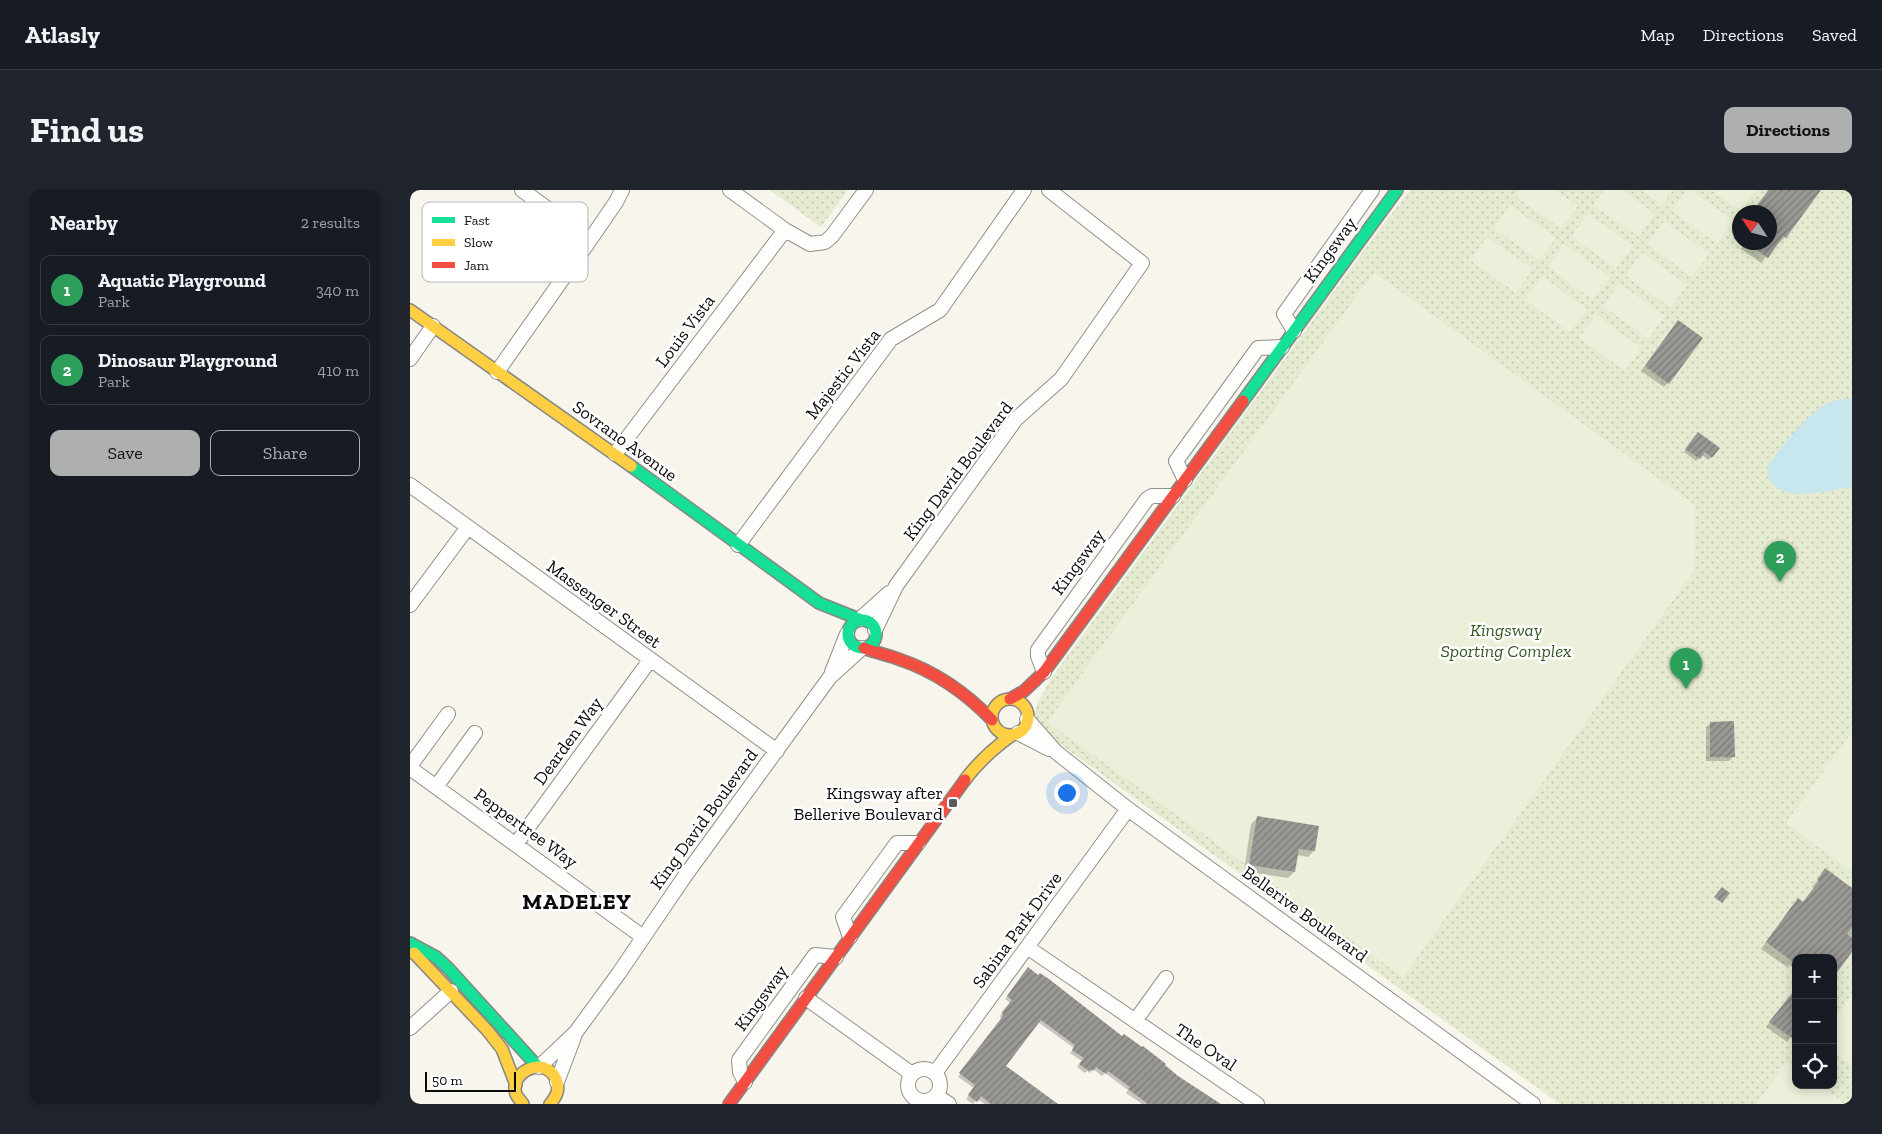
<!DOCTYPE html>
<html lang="en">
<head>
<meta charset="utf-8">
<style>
	:root { --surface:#171b24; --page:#20242c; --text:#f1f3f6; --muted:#9ea1a6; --line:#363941; --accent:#aeafaf }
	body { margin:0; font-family:"Zilla Slab",serif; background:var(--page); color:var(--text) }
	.controls { position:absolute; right:15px; bottom:15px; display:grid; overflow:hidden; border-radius:10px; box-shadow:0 2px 12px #0003 }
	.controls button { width:45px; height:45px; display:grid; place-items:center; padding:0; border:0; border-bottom:1px solid var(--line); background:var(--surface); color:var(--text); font:25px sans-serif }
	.compass { position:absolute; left:1322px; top:15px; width:45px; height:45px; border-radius:50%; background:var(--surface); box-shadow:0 2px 12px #0003; rotate:306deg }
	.scale { position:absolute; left:15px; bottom:12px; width:91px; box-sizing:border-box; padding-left:5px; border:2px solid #0a0a0a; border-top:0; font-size:14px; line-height:18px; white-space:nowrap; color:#0a0a0a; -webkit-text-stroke:4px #fff; paint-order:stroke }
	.you { position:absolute; left:656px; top:602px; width:18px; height:18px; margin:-12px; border:4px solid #fff; border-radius:50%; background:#1a73e8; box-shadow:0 0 0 8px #1a73e833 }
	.badge { display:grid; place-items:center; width:32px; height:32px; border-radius:50%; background:var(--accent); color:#fff; font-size:16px; font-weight:700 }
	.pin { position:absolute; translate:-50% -41px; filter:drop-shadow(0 1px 2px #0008) }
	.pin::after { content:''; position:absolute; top:26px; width:18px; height:15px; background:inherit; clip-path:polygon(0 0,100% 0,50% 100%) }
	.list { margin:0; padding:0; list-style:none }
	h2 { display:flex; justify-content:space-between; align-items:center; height:65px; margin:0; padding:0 20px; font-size:21px }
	h2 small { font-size:16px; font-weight:400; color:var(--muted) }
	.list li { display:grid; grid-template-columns:32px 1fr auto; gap:15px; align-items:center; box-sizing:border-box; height:70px; margin:0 10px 10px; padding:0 10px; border:1px solid var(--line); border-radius:10px }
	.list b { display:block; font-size:19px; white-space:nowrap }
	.list p { margin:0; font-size:16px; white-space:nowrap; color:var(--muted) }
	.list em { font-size:16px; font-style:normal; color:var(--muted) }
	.actions { display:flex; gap:10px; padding:15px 20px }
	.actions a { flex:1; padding:11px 0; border:1px solid var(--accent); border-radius:10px; text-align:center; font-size:18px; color:var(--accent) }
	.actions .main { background:var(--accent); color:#111 }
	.icon { flex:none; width:28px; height:28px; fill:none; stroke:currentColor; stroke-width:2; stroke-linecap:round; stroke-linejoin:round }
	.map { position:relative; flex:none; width:1442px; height:914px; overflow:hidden; border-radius:10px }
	header { display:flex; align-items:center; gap:30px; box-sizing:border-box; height:70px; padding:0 25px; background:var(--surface); border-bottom:1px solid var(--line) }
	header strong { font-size:24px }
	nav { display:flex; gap:28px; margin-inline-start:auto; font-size:18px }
	.intro { display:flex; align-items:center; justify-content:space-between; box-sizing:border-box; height:120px; padding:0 30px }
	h1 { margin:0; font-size:35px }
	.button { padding:12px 22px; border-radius:10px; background:var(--accent); color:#111; font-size:18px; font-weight:700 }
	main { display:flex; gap:30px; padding:0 30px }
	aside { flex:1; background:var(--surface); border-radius:10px; box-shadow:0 2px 12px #0003 }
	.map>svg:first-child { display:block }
	.grass { fill:url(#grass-dots); fill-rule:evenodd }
	.pitch { fill:#ecefd9 }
	.water { fill:#c8e6ed }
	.shadow { fill:#0003 }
	.building { fill:url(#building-hatch) }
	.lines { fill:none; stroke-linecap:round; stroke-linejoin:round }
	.street-casing { stroke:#91908c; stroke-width:16 }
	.fast-casing { stroke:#888683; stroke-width:14 }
	.slow-casing { stroke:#888683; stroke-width:14 }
	.jam-casing { stroke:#888683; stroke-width:14 }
	.street { stroke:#fefefc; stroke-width:14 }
	.fast { stroke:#16e098; stroke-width:11 }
	.slow { stroke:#ffcf43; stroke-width:11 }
	.jam { stroke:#f24e42; stroke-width:11 }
	.poi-dot { fill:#5d5c59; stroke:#fff; stroke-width:2 }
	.labels { text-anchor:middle; stroke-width:5; stroke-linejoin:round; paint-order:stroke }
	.street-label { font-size:18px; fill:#0a0a0a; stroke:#fff }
	.park-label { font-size:18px; font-style:italic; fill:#355823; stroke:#fff }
	.poi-label { font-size:18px; fill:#0a0a0a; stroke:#fff; text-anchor:end }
	.district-label { font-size:22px; font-weight:bold; letter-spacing:1px; fill:#0a0a0a; stroke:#fff }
	.key { fill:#fff; stroke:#b6b6b6; stroke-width:1 }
	.key-label { font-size:14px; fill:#0a0a0a }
</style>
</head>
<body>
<header>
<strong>Atlasly</strong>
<nav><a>Map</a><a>Directions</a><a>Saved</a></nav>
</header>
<div class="intro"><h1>Find us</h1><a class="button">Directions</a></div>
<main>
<aside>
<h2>Nearby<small>2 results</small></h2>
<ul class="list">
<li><span class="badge" style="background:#2e9e5b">1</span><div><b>Aquatic Playground</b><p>Park</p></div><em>340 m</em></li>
<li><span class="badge" style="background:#2e9e5b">2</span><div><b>Dinosaur Playground</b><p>Park</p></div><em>410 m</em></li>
</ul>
<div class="actions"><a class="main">Save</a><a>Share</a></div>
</aside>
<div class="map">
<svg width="1442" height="914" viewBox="0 0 1442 914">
	<defs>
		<pattern id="grass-dots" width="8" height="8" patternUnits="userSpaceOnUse" patternTransform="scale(1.25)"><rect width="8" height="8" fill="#e4ebd0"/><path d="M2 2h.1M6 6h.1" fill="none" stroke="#c2c8b1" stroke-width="1.8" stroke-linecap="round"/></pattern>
		<pattern id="building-hatch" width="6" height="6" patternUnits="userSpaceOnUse" patternTransform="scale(1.25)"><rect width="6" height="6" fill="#9a9894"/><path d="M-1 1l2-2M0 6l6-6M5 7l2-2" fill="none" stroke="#7c7a77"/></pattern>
	</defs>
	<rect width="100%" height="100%" fill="#f8f5ed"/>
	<path class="grass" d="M360,0H438L411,37Z
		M1000,0H1442V914H1150L622,534L628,511L645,483L971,37ZM1330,22H1360V52H1330ZM1386,768H1423V895H1386Z"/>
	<path class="pitch" d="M1110,0H1145L1168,16L1151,39L1105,6Z
		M1194,0H1212L1245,24L1229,47L1183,15Z
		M1231,0H1263L1252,15Z
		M1277,0H1282L1324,31L1307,54L1262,21Z
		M1301,0H1346L1331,21Z
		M1100,15L1146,48L1129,71L1084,38Z
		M1178,23L1223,56L1206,79L1161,46Z
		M1254,31L1299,64L1282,87L1237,54Z
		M1077,47L1123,79L1106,103L1060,70Z
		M1154,54L1200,87L1183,110L1138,77Z
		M1232,62L1277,95L1260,118L1215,85Z
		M964,82L1285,315L1284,381L993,787L637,532Z
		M1132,86L1177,119L1160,142L1115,110Z
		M1209,93L1255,126L1238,149L1193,116Z
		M1186,125L1231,158L1215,181L1169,148Z
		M1442,542V682L1376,633Z
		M1442,804V875L1423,861V830Z
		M1377,872L1386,878V895H1409L1435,914H1346Z"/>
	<path class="water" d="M1432,209H1442V297C1421,300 1398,307 1377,302C1368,300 1357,291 1357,281C1358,269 1400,223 1411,217C1418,212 1424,211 1432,209Z"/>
	<path class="shadow" d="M1358,0H1409L1375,47L1369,53L1367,52L1351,73L1331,59L1333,55L1323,48L1330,40V52H1360V22H1342Z
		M1264,136L1258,193L1254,197L1231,181Z
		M1285,246L1301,267L1298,270L1292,265L1286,271L1274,262Z
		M1301,533L1323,567L1319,571H1296V537Z
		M847,628L904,661L898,667L887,665L884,682L878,688L834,681L841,634Z
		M1416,680L1442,699V760L1423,768H1386V780L1379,775L1377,777L1351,759L1382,716L1392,713L1404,698L1402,697Z
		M615,781L753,875L767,887L808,914H732L716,903L718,900L695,883L692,886L683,879L680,883L677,881L675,883L667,877L672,871L660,863L664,858L628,832L594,876L646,914H575L567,909L563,914L556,909L564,898L548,887L591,830L590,826L600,813L595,809Z
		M1386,799L1381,847L1377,852L1356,837Z"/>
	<path class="building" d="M1359,0H1411L1376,48L1373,46L1358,68L1336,52H1360V22H1342Z
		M1268,130L1293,148L1259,194L1235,176Z
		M1288,242L1310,258L1302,268L1295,262L1290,269L1275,259Z
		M1324,531L1325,567H1300V532Z
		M847,626L909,636L905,661L889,659L885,682L839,675Z
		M1415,678L1442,698V737L1437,744L1442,748V762L1423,788V768H1386V774L1356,752L1388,708L1393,712L1409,691L1407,690Z
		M1312,697L1320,703L1312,713L1304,707Z
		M618,777L628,785L630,783L639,789L712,846L714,844L732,857L733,856L756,874L755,875L768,886L811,914H738L718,899L720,897L698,881L696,884L686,877L683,881L681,879L679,881L669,874L674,868L662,860L665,855L631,830L596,876L648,914H581L571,906L567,912L558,905L565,895L549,883L593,826L592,822L602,810L597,806Z
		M1386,798V843L1382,848L1359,832Z"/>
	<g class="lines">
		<defs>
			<path id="street" d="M112,0L180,50
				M320,0L375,40L400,54L415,52L422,46L456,0
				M884,141L874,124L962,0
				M0,169L23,136
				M87,182L180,50L206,12L212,0
				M205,264L375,40
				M775,290L766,271L848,158L872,157
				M0,295L367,561
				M328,355L481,149L530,120L614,0
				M0,415L58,337
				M450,429L479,403
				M465,440L486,396L606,229L651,189L732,73L639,0
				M422,482L437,444
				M634,482L628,466V460L737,309L742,306H763
				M617,529L646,562L718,619L1123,914
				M608,543L639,559
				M0,576L38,524
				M0,578L233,747
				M26,597L65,543
				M106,654L240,470
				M440,747L433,727L487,653H508
				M617,757L847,914
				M396,808L502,884
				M725,831L756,788
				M0,838L41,801
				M129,877L166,842L209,783L275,686L420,487L452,458
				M498 895a16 16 0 1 1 32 0a16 16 0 1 1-32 0Z
				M525,883L718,619
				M147,892L164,847
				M335,892L330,882L329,870L405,765L426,767
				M527,906L539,914"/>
			<path id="fast" d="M833,211L987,0
				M221,276L409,413L449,429
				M438 444a14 14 0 1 1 28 0a14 14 0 1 1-28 0Z
				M0,753L26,767L38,778L128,877"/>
			<path id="slow" d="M0,120L221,276
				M582 527a18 18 0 1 1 36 0a18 18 0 1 1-36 0Z
				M555,590C568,572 584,558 602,545
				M4,763L77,840L92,859L106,895
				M113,914C111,911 107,907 106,904C98,883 134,864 146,889C150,899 147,906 140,914"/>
			<path id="jam" d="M454,458C466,463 479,465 491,470C526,482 556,503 582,530
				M600,509L614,501L634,482L833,211
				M319,914L555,590"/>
		</defs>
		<use href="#street" class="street-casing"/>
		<use href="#fast" class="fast-casing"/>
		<use href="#slow" class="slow-casing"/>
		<use href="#jam" class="jam-casing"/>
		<use href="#street" class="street"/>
		<use href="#fast" class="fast"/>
		<use href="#slow" class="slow"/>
		<use href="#jam" class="jam"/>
	</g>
	<rect class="poi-dot" x="538" y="608" width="10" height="10" rx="2.5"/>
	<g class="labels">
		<g class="street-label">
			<text transform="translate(920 60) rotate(-54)" y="6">Kingsway</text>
			<text transform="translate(275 141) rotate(-53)" y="6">Louis Vista</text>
			<text transform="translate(433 184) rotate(-52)" y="6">Majestic Vista</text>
			<text transform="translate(215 251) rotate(36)" y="6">Sovrano Avenue</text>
			<text transform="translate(548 281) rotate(-53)" y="6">King David Boulevard</text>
			<text transform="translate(668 372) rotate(-54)" y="6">Kingsway</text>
			<text transform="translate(194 414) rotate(36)" y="6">Massenger Street</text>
			<text transform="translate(158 551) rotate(-54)" y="6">Dearden Way</text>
			<text transform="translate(294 629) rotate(-54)" y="6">King David Boulevard</text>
			<text transform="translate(116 638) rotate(36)" y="6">Peppertree Way</text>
			<text transform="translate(895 724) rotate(36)" y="6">Bellerive Boulevard</text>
			<text transform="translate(607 740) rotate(-54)" y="6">Sabina Park Drive</text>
			<text transform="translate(351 808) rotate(-54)" y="6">Kingsway</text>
			<text transform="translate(796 857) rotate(34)" y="6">The Oval</text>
		</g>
		<g class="park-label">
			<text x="1096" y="446">Kingsway<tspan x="1096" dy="21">Sporting Complex</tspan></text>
		</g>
		<g class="poi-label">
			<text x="533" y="609">Kingsway after<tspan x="533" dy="21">Bellerive Boulevard</tspan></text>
		</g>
		<g class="district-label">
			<text x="167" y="719">MADELEY</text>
		</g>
	</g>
	<rect x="12" y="12" width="166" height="80" rx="8" class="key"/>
	<rect x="22" y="27" width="23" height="6" fill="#16e098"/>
	<rect x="22" y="49" width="23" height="7" fill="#ffcf43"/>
	<rect x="22" y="72" width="23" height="6" fill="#f24e42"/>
	<g class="key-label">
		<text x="54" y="35">Fast</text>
		<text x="54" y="57">Slow</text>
		<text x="54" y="80">Jam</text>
	</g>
</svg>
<div class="controls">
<button>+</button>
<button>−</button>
<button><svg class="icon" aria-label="locate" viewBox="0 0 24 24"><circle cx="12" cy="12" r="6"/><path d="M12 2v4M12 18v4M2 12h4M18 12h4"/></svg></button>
</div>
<svg class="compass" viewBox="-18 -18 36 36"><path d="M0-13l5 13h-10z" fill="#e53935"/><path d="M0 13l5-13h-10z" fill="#9ea1a6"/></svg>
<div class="scale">50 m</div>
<div class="you"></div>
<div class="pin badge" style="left:1276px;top:499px;background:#2e9e5b">1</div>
<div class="pin badge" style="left:1370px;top:392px;background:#2e9e5b">2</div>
</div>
</main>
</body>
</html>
